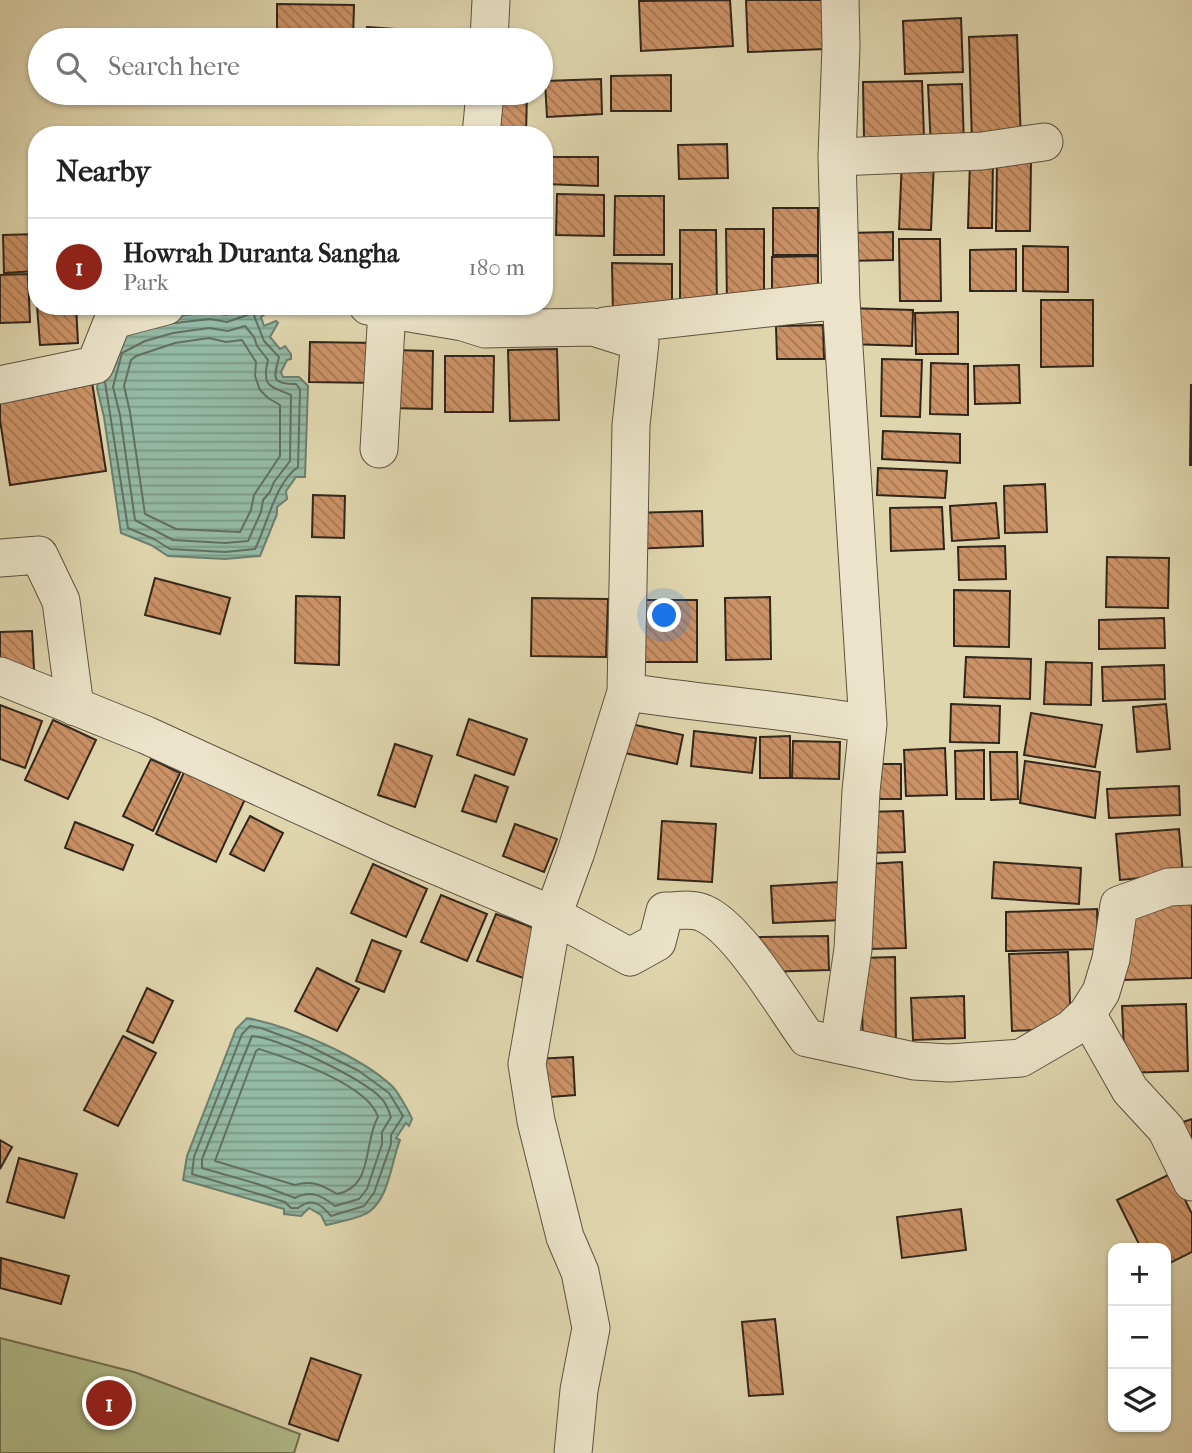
<!DOCTYPE html>
<html lang="en">
<head>
<meta charset="utf-8">
<style>
	:root { --surface:#fff; --page:#f2f2f2; --text:#222; --muted:#767676; --line:#e0e0e0; --accent:#8f2418 }
	body { margin:0; font-family:"IM FELL French Canon",serif; background:var(--page); color:var(--text) }
	.controls { position:absolute; right:21px; bottom:21px; display:grid; overflow:hidden; border-radius:14px; box-shadow:0 2px 5px #0004 }
	.controls button { width:63px; height:63px; display:grid; place-items:center; padding:0; border:0; border-bottom:2px solid var(--line); background:var(--surface); color:var(--text); font:35px sans-serif }
	.you { position:absolute; left:665px; top:616px; width:24px; height:24px; margin:-18px; border:5px solid #fff; border-radius:50%; background:#1a73e8; box-shadow:0 0 0 10px #1a73e833 }
	.badge { display:grid; place-items:center; width:46px; height:46px; border-radius:50%; background:var(--accent); color:#fff; font-size:23px; font-weight:700 }
	.pin { position:absolute; translate:-50% -50%; border:4px solid #fff; box-shadow:0 2px 7px #0006 }
	.list { margin:0; padding:0; list-style:none }
	h2 { display:flex; justify-content:space-between; align-items:center; height:91px; margin:0; padding:0 28px; font-size:30px }
	h2 small { font-size:23px; font-weight:400; color:var(--muted) }
	.list li { display:grid; grid-template-columns:46px 1fr auto; gap:21px; align-items:center; box-sizing:border-box; height:98px; padding:0 28px; border-top:2px solid var(--line) }
	.list b { display:block; font-size:26px; white-space:nowrap }
	.list p { margin:0; font-size:23px; white-space:nowrap; color:var(--muted) }
	.list em { font-size:23px; font-style:normal; color:var(--muted) }
	.icon { flex:none; width:38px; height:38px; fill:none; stroke:currentColor; stroke-width:2; stroke-linecap:round; stroke-linejoin:round }
	.map { position:relative; flex:none; width:1192px; height:1453px; overflow:hidden }
	.search { position:absolute; background:var(--surface); box-shadow:0 2px 5px #0004; left:28px; top:28px; width:525px; height:77px; display:flex; align-items:center; gap:18px; box-sizing:border-box; padding:0 24px; border-radius:38px; color:var(--muted); font-size:26px }
	.panel { position:absolute; background:var(--surface); box-shadow:0 2px 5px #0004; left:28px; top:126px; width:525px; height:189px; border-radius:28px }
	.map>svg:first-child { display:block }
	.park { fill:#b1be8b; stroke:#717254; stroke-width:2 }
	.water { fill:url(#water-rules); stroke:#6c7f6f; stroke-width:2 }
	.lines { fill:none; stroke-linecap:round; stroke-linejoin:round }
	.shore { stroke:#627061; stroke-width:2 }
	.building { fill:url(#building-back-hatch); stroke:#31261c; stroke-width:2 }
	.minor-casing { stroke:#5d5240; stroke-width:39 }
	.minor { stroke:#ebe4ca; stroke-width:37 }
</style>
</head>
<body>
<div class="map">
<svg width="1192" height="1453" viewBox="0 0 1192 1453">
	<defs>
		<pattern id="water-rules" width="6" height="5" patternUnits="userSpaceOnUse" patternTransform="scale(1.75)"><rect width="6" height="5" fill="#94baa6"/><path d="M0 2.5h6" fill="none" stroke="#799786"/></pattern>
		<pattern id="building-back-hatch" width="6" height="6" patternUnits="userSpaceOnUse" patternTransform="scale(1.75)"><rect width="6" height="6" fill="#cb9266"/><path d="M-1 5l2 2M0 0l6 6M5-1l2 2" fill="none" stroke="#a57753"/></pattern>
	</defs>
	<rect width="100%" height="100%" fill="#e0d6ae"/>
	<filter id="stains"><feTurbulence type="fractalNoise" baseFrequency=".00286" numOctaves="4"/><feColorMatrix values="0 0 0 0 .2 0 0 0 0 .09 0 0 0 0 .02 0 0 0 .5 -.17"/></filter>
	<radialGradient id="worn" r=".72"><stop offset=".6" stop-color="#630" stop-opacity="0"/><stop offset="1" stop-color="#630" stop-opacity=".3"/></radialGradient>
	<path class="park" d="M0,1338L134,1372L300,1434L294,1453H0Z"/>
	<path class="water" d="M256,306H271L272,309L261,317L264,326L276,321L278,323L270,337L280,349L285,346L291,354V359L287,360L281,372L283,377H299L308,386L305,477H296L286,491L287,499L277,507V514L260,556L225,559L168,556L151,545L121,533L104,417L97,388L100,370L109,343L169,317L211,312L226,315L248,307L254,310Z
		M247,1018C290,1026 362,1057 393,1087C397,1091 410,1113 412,1119L409,1126L406,1123L396,1138L400,1140C391,1162 390,1196 369,1212C358,1219 338,1222 326,1225L321,1215L309,1208L301,1216L284,1214V1209L183,1180L187,1156L236,1029Z"/>
	<g class="lines">
		<path class="shore" d="M245,326L254,337L257,346L268,360C261,388 271,386 291,395L290,461L274,482L270,492L263,500L261,512L248,541L225,543L173,540L135,520L120,415L113,387L122,353L145,341L173,333L209,328L228,331Z
			M209,338L226,342L242,340L256,362L255,376L260,390L268,398L280,405V456L254,495L251,510L240,532L176,529L145,514L130,412L124,386L131,360L136,356L175,343Z
			M105,382L128,528L154,539L170,549L225,552L255,549C268,523 275,483 298,467L300,389L296,384C270,384 274,377 279,357L264,341L253,313L227,322L210,319L175,323
			M250,1026L261,1028L307,1045L359,1071L389,1093L403,1116L391,1135V1144L374,1193L364,1206L331,1216C321,1204 312,1197 298,1208H291L285,1202L192,1174L194,1157L242,1034Z
			M252,1036C277,1037 363,1079 381,1098C385,1102 389,1111 391,1117L382,1132V1144L367,1189L359,1199L335,1206C321,1195 311,1190 295,1198L258,1184L202,1168V1159Z
			M259,1049C290,1059 368,1084 378,1117C363,1143 374,1187 337,1194C322,1185 312,1180 295,1185L215,1161L256,1051Z"/>
	</g>
	<path class="building" d="M730,0L733,46L641,51L639,1Z
		M746,0H824L825,49L748,52Z
		M277,4L354,5L353,40H277Z
		M961,18L963,72L905,74L903,21Z
		M367,27L466,34V40H366Z
		M1017,35L1021,142L972,144L969,37Z
		M671,75V111H611V76Z
		M601,79L602,114L547,117L545,81Z
		M922,81L924,137L864,139L863,82Z
		M962,84L964,146L931,148L928,85Z
		M491,93H527L526,135H490Z
		M727,144L728,178L679,179L678,145Z
		M544,157H598V186L544,184Z
		M902,160L934,161L931,230L899,229Z
		M970,160H993L992,228H968Z
		M997,162H1031L1030,231H996Z
		M557,194L604,195V236L556,235Z
		M615,196H664V255H614Z
		M773,208H818V255H773Z
		M726,229H764V307H727Z
		M680,230H716L717,310L680,311Z
		M893,232V260L845,261V233Z
		M37,234V271L4,273L3,235Z
		M899,239H940L941,301H900Z
		M1023,246L1068,247V292L1023,291Z
		M1016,249V291H970V250Z
		M818,256V300L772,301V257Z
		M612,263L672,264V316H613Z
		M28,274L30,322L0,323V275Z
		M1041,300H1093V366L1041,367Z
		M37,306H76L78,343L40,345Z
		M473,306H523V312L473,310Z
		M847,308L913,310L912,346L847,344Z
		M958,312V354H916L915,313Z
		M823,325L824,359H777L776,326Z
		M310,342L379,343L378,383L309,382Z
		M557,349L559,420L510,421L508,350Z
		M391,350L433,351L432,409L389,408Z
		M445,356H494L493,412H445Z
		M882,359L922,360L920,417L881,416Z
		M931,363L968,364V415L930,414Z
		M1019,365L1020,403L975,404L974,366Z
		M92,382L106,471L10,485L0,420V396Z
		M1191,385H1192V465H1190Z
		M883,431L960,434V463L882,459Z
		M878,468L947,471L945,498L877,495Z
		M1045,484L1047,532L1005,533L1004,486Z
		M313,495L345,496L344,538L312,537Z
		M996,503L999,538L952,541L950,506Z
		M942,507L944,549L891,551L890,508Z
		M702,511L703,546L631,549L629,513Z
		M1005,546L1006,579L959,580L958,547Z
		M1107,557L1169,558L1168,608L1106,607Z
		M155,578L230,598L220,634L145,615Z
		M954,590L1010,591L1009,647L954,646Z
		M296,596L340,597L339,665L295,663Z
		M770,597L771,659L726,660L725,598Z
		M532,598L608,599L606,657L531,656Z
		M628,600H697V662H627Z
		M1164,618L1165,648L1099,649V620Z
		M32,631L34,669L0,671V632Z
		M966,657L1031,659L1030,699L964,697Z
		M1046,662L1092,663L1091,705L1044,704Z
		M1164,665L1165,699L1103,701L1102,667Z
		M951,704L1000,706L999,743L950,742Z
		M1166,704L1170,749L1137,752L1133,707Z
		M0,705L42,721L25,768L0,759Z
		M1031,713L1102,725L1095,767L1024,755Z
		M469,719L527,739L514,775L457,755Z
		M53,720L96,740L68,799L25,780Z
		M621,722L683,735L677,764L615,751Z
		M694,731L756,738L752,773L691,766Z
		M790,736V778H760V737Z
		M793,741L840,742L839,779L792,778Z
		M395,744L432,756L415,807L378,795Z
		M945,748L947,795L906,796L904,750Z
		M984,750V799H956L955,751Z
		M990,752H1017L1018,799L991,800Z
		M151,759L180,773L153,831L123,816Z
		M1025,761L1100,772L1095,818L1020,803Z
		M867,764H901V799H867Z
		M185,770L246,797L216,862L156,834Z
		M475,775L508,787L496,822L462,811Z
		M1179,786L1180,815L1109,818L1107,789Z
		M903,811L905,852L867,853L865,812Z
		M250,816L283,833L264,871L230,854Z
		M662,821L716,824L712,882L658,879Z
		M75,822L133,845L123,870L65,848Z
		M515,824L557,839L544,872L503,856Z
		M1179,829L1183,874L1120,880L1116,834Z
		M902,862L906,948L870,949L867,864Z
		M994,862L1081,868L1079,904L992,898Z
		M373,864L427,889L406,937L351,913Z
		M840,882L842,920L773,923L771,886Z
		M441,895L487,914L467,961L421,942Z
		M1192,902V978L1122,980L1119,905Z
		M1097,909L1098,949L1006,951V912Z
		M496,914L545,932L526,979L477,961Z
		M828,936L829,970L761,972L760,937Z
		M372,940L401,951L384,992L356,981Z
		M1068,952L1071,1029L1012,1031L1009,954Z
		M895,957L896,1049L863,1050L861,958Z
		M317,968L359,989L337,1031L295,1011Z
		M147,988L173,1001L153,1043L127,1031Z
		M964,996L965,1038L913,1040L911,998Z
		M1186,1004L1188,1071L1125,1073L1122,1006Z
		M123,1036L156,1053L118,1126L84,1110Z
		M573,1057L575,1095L538,1098L536,1059Z
		M1192,1119V1154L1183,1122Z
		M0,1140L12,1147L0,1169Z
		M19,1158L77,1174L64,1218L7,1202Z
		M1172,1173L1192,1214V1252L1166,1265V1248H1141L1117,1200Z
		M961,1209L966,1250L902,1258L897,1217Z
		M1,1258L69,1276L61,1304L0,1288Z
		M775,1319L783,1394L749,1396L742,1322Z
		M311,1358L361,1375L338,1441L289,1424Z"/>
	<g class="lines">
		<defs>
			<path id="minor" d="M840,0L841,46L837,157L841,300L868,724
				M489,40L491,0
				M481,135L485,93
				M837,157L982,151L1044,142
				M368,306L463,322L485,329L593,327L640,342L631,425L626,692L576,852L553,915L527,1064L536,1121L565,1237L580,1272L591,1328L579,1390L573,1453
				M605,326L841,300
				M0,385L95,365L113,320L166,306
				M379,449L387,309
				M0,558L39,555L61,601L75,707
				M0,676L146,735L387,845L553,915L630,957L657,942L665,911C676,911 693,908 703,913C738,927 783,1005 807,1038L914,1061L949,1063L1021,1058L1071,1029L1087,1014L1101,992L1111,959L1119,905L1169,887L1192,886
				M626,692C706,704 787,710 868,724L861,791L853,949L839,1045
				M1087,1014L1130,1090L1166,1129L1192,1182"/>
		</defs>
		<use href="#minor" class="minor-casing"/>
		<use href="#minor" class="minor"/>
	</g>
	<rect width="100%" height="100%" filter="url(#stains)"/>
	<rect width="100%" height="100%" fill="url(#worn)"/>
</svg>
<div class="controls">
<button>+</button>
<button>−</button>
<button><svg class="icon" aria-label="layers" viewBox="0 0 24 24"><path d="M12 4l9 5-9 5-9-5zM3 14l9 5 9-5"/></svg></button>
</div>
<div class="you"></div>
<div class="pin badge" style="left:109px;top:1403px">1</div>
<div class="search"><svg class="icon" aria-label="search" viewBox="0 0 24 24"><circle cx="10" cy="10" r="6"/><path d="M15 15l6 6"/></svg>Search here</div>
<section class="panel">
<h2>Nearby<small></small></h2>
<ul class="list">
<li><span class="badge">1</span><div><b>Howrah Duranta Sangha</b><p>Park</p></div><em>180 m</em></li>
</ul>
</section>
</div>
</body>
</html>
